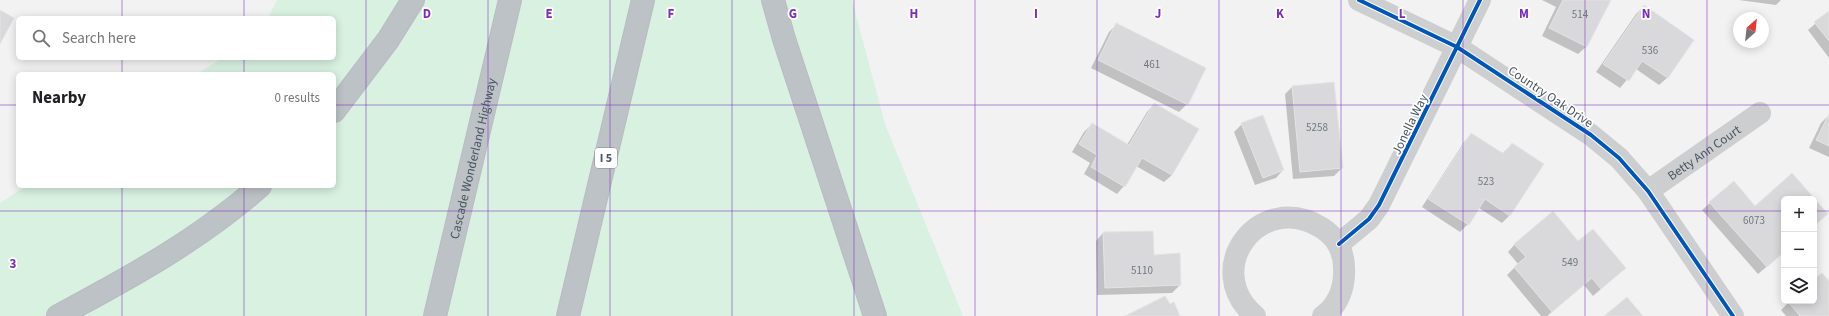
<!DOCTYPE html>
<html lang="en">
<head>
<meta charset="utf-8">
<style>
	:root { --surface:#fff; --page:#f2f2f2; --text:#202124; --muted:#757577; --line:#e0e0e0 }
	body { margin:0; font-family:"Source Sans 3",sans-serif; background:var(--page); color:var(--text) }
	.controls { position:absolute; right:12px; bottom:12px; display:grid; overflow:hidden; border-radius:6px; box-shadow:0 2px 10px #0003 }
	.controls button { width:36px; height:36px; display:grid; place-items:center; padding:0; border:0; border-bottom:1px solid var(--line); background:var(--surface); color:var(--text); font:20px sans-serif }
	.compass { position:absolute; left:1733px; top:12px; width:36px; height:36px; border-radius:50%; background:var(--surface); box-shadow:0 2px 10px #0003; rotate:27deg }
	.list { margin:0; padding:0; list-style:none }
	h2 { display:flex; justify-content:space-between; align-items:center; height:52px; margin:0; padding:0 16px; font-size:17px }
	h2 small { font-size:13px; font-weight:400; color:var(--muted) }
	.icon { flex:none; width:22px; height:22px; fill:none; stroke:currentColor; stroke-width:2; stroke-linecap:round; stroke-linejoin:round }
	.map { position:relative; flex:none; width:1829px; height:316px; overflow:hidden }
	.search { position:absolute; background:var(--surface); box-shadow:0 2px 10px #0003; left:16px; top:16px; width:320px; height:44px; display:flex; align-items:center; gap:10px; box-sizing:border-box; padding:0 14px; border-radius:6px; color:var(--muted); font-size:15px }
	.panel { position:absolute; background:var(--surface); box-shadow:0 2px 10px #0003; left:16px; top:72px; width:320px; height:116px; border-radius:6px }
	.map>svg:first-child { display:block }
	.green { fill:#d8f1e1 }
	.shadow { fill:#0003 }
	.building { fill:#d9d9db; stroke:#e4e4e5 }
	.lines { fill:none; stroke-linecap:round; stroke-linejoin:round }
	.highway-casing { stroke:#b8bcc1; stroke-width:24 }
	.minor { stroke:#ccced0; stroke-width:22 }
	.highway { stroke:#bdc2c7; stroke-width:22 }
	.cycleway-casing { stroke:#fff; stroke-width:6 }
	.cycleway { stroke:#0057b8; stroke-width:4 }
	.grid { fill:none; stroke:#7b2cbf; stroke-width:1; stroke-opacity:0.55 }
	.labels { text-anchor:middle; stroke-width:3.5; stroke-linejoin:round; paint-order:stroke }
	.number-label { font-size:11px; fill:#6e787f }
	.shield { fill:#fff; stroke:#80888f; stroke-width:1 }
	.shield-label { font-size:12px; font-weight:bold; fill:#49555f }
	.street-label { font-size:13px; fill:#49555f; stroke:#fff }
	.grid-label { font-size:13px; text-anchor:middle; font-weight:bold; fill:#7b2cbf; stroke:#fff; stroke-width:3.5; stroke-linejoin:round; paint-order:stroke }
</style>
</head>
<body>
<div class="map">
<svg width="1829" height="316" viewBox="0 0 1829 316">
	<rect width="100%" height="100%" fill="#f3f2f2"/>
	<path class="green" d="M277,0H852L885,124L963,316H0V203L26,186H334V74H197L222,58H334V18H268Z"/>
	<path class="shadow" d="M1542,0H1610L1586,47L1578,54L1542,36L1556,7Z
		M1739,0H1781L1776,5Z
		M1644,6L1693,40L1667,78L1659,85L1636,69L1620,88L1596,72L1636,14Z
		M1829,12V58L1808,30Z
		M1117,24L1205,68L1187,104L1179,112L1091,68L1109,32Z
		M1292,87L1342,168L1334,176L1293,179L1285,94Z
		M1154,104L1198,129L1172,175L1164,182L1136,166L1124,186L1117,194L1084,174L1090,163L1072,152L1084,132L1092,124L1127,145L1147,112Z
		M1829,115V157L1809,148L1821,123Z
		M1242,124L1283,170L1276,178L1255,185L1234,132Z
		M1472,134L1502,154L1512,144L1510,215L1502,223L1479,208L1468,224L1460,232L1422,207L1464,142Z
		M1792,175L1814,199H1784V252L1758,274L1702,210L1710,203L1755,207Z
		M1103,233L1153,256L1180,285L1172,293L1097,295L1096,241Z
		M1578,242L1617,275L1593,296L1584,285L1547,316H1541L1507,275L1518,264L1508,252L1515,244Z
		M1814,281L1829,283V316H1786L1781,310L1790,301H1814Z"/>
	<path class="building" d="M1563,0H1611L1587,47L1549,28Z
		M1644,5L1694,40L1668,78L1642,61L1629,81L1603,64Z
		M0,10L14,18L0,44Z
		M1829,11V41L1814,22Z
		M1116,23L1206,68L1188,105L1098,60Z
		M1334,82L1343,168L1300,172L1292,86Z
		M1154,103L1199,129L1172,175L1142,158L1125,187L1091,167L1097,155L1079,144L1092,123L1129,145Z
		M1829,114V146L1816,140Z
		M1263,115L1284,170L1263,178L1241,123Z
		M1471,133L1504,154L1512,143L1544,164L1510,216L1485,199L1469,225L1428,199Z
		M1792,173L1828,214L1814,226V199H1784V252L1767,267L1709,202L1734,181L1755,206Z
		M1553,211L1578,241L1593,229L1626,268L1601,289L1592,278L1552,312L1514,267L1526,257L1514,244Z
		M1153,231L1154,255L1180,253L1181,285L1105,288L1103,232Z
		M1822,273L1829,281V316H1800L1788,302L1814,301V279Z
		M1165,296L1170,304L1174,302L1180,316H1125Z
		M1627,297L1643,316H1604Z"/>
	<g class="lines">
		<defs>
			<g id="highway">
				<path d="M773,0L784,39L875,316"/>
				<path d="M334,111L388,40L413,0"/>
				<path d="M58,316C129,278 199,240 260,186"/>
				<path id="s2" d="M435,316L510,0"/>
				<path d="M568,316L643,0"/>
			</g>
		</defs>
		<use href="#highway" class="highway-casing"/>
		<g class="minor">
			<path d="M1359,0L1457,47L1591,135L1619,158L1648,191L1733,316"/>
			<path id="s1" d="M1648,191L1760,113"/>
			<path d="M1339,244L1369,219L1379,205L1480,0"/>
			<path d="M1255,316C1200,269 1260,189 1322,228C1336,237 1344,251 1344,268C1345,286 1339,305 1323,316"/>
		</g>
		<use href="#highway" class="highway"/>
		<defs>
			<path id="cycleway" d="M1359,0L1457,47L1591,135L1619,158L1648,191L1733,316
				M1339,244L1369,219L1379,205L1480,0"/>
		</defs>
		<use href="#cycleway" class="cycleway-casing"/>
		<use href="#cycleway" class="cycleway"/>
	</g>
	<path class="grid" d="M122,0V18M244,0V18M366,0V316M488,0V316M610,0V316M732,0V316M854,0V316M975,0V316M1097,0V316M1219,0V316M1341,0V316M1463,0V316M1585,0V316M1707,0V316M122,58V74M244,58V74M0,105H18M334,105H1829M122,186V316M244,186V316M0,211H1784M1814,211H1829"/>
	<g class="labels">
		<g class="number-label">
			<text x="1580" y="18">514</text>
			<text x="1650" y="54">536</text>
			<text x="1152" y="68">461</text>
			<text x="1317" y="131">5258</text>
			<text x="1486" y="185">523</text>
			<text x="1754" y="224">6073</text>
			<text x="1570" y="266">549</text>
			<text x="1142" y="274">5110</text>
		</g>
		<rect class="shield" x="595" y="148" width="22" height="20" rx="3"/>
		<g class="shield-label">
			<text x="606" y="162">I 5</text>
		</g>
		<g class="street-label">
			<text transform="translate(1551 96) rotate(34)" y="5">Country Oak Drive</text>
			<text transform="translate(1409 124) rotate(-64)" y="5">Jonella Way</text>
			<text dy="5" stroke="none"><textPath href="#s1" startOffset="68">Betty Ann Court</textPath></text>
			<text dy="5" stroke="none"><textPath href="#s2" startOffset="162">Cascade Wonderland Highway</textPath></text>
		</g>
	</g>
	<g class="grid-label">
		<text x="427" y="18">D</text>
		<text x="549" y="18">E</text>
		<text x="671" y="18">F</text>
		<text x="793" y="18">G</text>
		<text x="914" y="18">H</text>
		<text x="1036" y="18">I</text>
		<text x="1158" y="18">J</text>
		<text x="1280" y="18">K</text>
		<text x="1402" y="18">L</text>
		<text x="1524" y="18">M</text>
		<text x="1646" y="18">N</text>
		<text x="13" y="268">3</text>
	</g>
</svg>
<div class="controls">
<button>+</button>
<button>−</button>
<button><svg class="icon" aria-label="layers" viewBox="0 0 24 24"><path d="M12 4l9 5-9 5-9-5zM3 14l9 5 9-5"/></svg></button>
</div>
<svg class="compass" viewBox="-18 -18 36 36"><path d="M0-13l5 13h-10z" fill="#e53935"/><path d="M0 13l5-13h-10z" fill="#757577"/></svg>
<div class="search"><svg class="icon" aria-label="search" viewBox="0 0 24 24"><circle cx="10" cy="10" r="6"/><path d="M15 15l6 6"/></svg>Search here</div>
<section class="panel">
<h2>Nearby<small>0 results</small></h2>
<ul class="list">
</ul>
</section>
</div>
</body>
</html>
